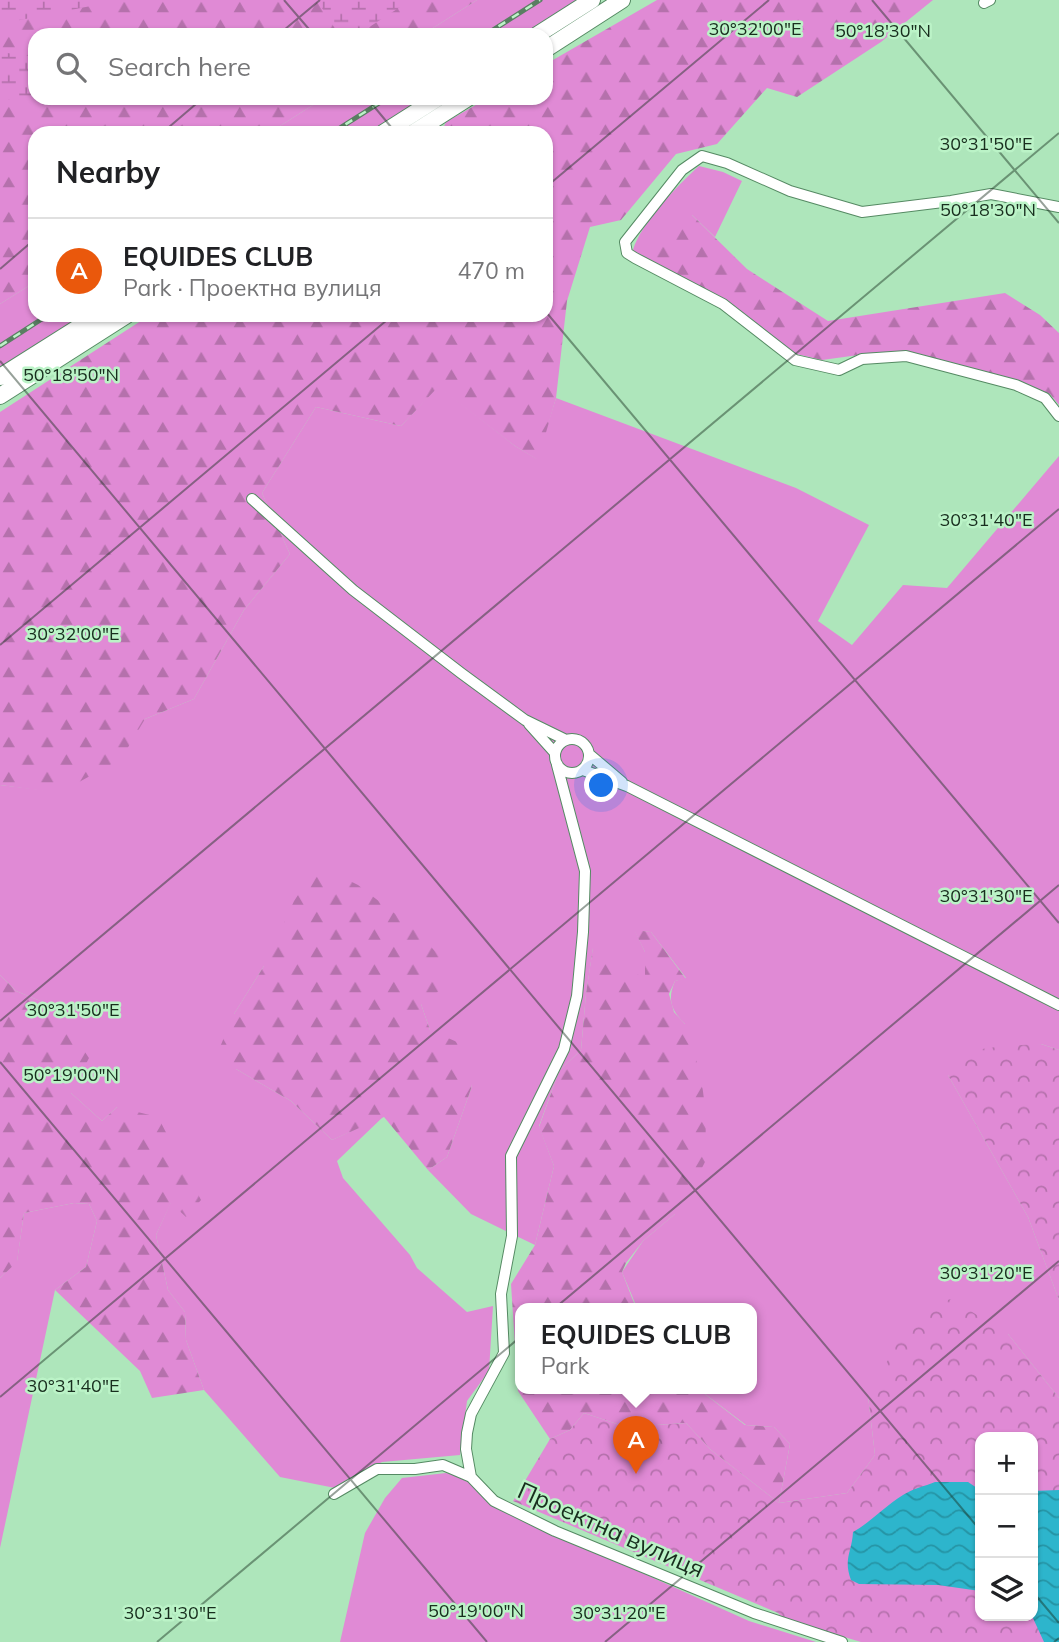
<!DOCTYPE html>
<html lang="en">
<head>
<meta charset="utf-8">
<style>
	:root { --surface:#fff; --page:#f2f2f2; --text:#202124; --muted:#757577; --line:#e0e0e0; --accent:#ea580c }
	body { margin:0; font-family:Mulish,sans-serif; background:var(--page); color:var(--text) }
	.controls { position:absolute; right:21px; bottom:21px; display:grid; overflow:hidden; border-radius:14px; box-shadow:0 2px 5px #0004 }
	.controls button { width:63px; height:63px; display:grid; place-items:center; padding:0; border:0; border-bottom:2px solid var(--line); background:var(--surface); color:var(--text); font:35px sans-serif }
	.you { position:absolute; left:602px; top:786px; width:24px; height:24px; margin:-18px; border:5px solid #fff; border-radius:50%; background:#1a73e8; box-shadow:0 0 0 10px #1a73e833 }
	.badge { display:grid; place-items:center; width:46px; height:46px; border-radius:50%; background:var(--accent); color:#fff; font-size:23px; font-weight:700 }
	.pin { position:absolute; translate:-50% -58px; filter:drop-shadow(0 2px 4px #0008) }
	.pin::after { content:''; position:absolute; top:37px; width:24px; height:21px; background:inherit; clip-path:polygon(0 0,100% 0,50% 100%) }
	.popup { position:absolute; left:515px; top:1303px; width:242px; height:91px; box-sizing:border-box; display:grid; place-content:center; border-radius:14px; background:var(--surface); filter:drop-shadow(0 2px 5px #0005); font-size:23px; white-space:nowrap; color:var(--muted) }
	.popup b { font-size:26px; color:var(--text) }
	.popup::after { content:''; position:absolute; left:50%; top:100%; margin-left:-14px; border:14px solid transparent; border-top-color:var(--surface) }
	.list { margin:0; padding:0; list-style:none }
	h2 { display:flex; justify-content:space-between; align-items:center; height:91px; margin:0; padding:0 28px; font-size:30px }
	h2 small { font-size:23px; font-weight:400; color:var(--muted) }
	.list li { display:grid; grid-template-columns:46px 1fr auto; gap:21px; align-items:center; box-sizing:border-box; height:105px; padding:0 28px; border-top:2px solid var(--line) }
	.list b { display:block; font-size:26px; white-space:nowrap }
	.list p { margin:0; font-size:23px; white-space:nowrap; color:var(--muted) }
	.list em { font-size:23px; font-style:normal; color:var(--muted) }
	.icon { flex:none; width:38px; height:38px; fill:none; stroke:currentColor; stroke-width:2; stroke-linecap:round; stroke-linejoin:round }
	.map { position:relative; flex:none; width:1059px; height:1642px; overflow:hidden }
	.search { position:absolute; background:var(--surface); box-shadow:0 2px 5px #0004; left:28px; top:28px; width:525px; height:77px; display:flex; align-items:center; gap:18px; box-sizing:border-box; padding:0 24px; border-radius:21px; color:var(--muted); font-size:26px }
	.panel { position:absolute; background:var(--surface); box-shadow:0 2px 5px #0004; left:28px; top:126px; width:525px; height:196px; border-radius:21px }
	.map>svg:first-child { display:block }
	.grass { fill:#e08ad5 }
	.forest { fill:url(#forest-firs) }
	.wetland { fill:url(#wetland-marsh) }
	.park { fill:url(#park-crowns); fill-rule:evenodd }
	.water { fill:url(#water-waves) }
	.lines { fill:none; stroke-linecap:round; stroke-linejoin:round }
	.minor-casing { stroke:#558a63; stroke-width:12 }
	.primary-casing { stroke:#558a63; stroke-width:18 }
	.minor { stroke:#fff; stroke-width:10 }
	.primary { stroke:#fff; stroke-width:16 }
	.rail-casing { stroke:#597e62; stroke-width:5 }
	.rail { stroke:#bbf3c7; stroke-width:2.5; stroke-dasharray:8; stroke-linecap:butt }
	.ticks { fill:none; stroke:#182e1e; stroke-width:2; stroke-opacity:0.45 }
	.labels { text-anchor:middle; stroke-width:5; stroke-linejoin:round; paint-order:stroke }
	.street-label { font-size:24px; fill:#182e1e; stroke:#bbf3c7 }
	.ticks-label { font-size:18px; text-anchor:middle; fill:#182e1e; stroke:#bbf3c7; stroke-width:5; stroke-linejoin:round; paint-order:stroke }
</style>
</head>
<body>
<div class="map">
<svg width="1059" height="1642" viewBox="0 0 1059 1642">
	<defs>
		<pattern id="forest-firs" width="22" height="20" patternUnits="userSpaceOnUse" patternTransform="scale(1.75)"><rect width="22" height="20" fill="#e08ad5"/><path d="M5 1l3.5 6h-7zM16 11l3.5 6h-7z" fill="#b571ac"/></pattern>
		<pattern id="wetland-marsh" width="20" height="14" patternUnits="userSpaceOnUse" patternTransform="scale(1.75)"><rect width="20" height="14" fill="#e08ad5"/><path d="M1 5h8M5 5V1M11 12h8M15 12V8" fill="none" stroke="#b571ac"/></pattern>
		<pattern id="park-crowns" width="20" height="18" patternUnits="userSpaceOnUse" patternTransform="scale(1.75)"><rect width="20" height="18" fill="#e08ad5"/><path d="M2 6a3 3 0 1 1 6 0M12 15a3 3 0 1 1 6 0" fill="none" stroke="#b571ac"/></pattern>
		<pattern id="water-waves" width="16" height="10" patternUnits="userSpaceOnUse" patternTransform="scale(1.75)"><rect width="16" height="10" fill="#2db5cc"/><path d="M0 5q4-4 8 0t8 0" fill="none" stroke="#2594a5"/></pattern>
	</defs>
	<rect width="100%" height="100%" fill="#aee6bb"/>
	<path class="grass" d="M477,0H592L537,35H422Z
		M324,98H438L383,133H269Z
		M699,166L723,172L742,181L715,237L692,215L691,282L644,261L633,250C641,223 678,185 699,166Z
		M35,282V315H98L0,377V304Z
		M438,386L515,446L537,459L556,398L796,488L869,525L818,621L852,645L903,585L947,588L1059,456V1050L1041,1044L948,1075L1028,1217L1059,1300V1398L1008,1334L868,1396L875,1455L847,1493L779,1503L790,1444L774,1427L746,1425L697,1388H752V1308H639L635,1303L622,1272L643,1241L675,1214L685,1024C671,1010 667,999 675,981L686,978L651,932L635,931L645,952V980L593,948L586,994L581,1050L559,1071L539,1126L554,1166L535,1245L471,1214L428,1170L447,1157L472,1086L430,1030L421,1004L264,966L234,1014L236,1069L291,1101L332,1140L384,1116L337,1161L343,1178L410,1255L417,1268L467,1312L493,1306L489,1371L467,1401L460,1455L382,1462L335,1488L280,1477L204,1390L186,1340L185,1312L168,1290L156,1235L171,1202L117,1107L102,1121L71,1093L55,1007L16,991L0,975V785L59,792L145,719L194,699L244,610L290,554L262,493L316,407L401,426Z
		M74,1203L89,1204L97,1221L86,1267L55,1290L0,1548V1278L17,1261L24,1213Z
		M446,1473L467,1479L500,1509L749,1621L816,1642H340L365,1533L385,1498L402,1478Z"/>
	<path class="forest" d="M0,0H477L422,35H35V98H324L269,133H35V282L0,304Z
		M657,0H933L881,42L797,97L767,88L717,144L676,154L621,220L590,227L567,301L556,398L538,460L515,446L438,387L401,426L316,407L262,493L290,554L244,610L194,699L145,719L121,759L59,793L0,785V412L150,315H546V133H441L446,122L488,98H546V64Z
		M692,215L747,269L828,321L1005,293L1040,315L1059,333V405L1050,394L1026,384L908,351L866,354L822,360L792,353L746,315L652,260L664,235Z
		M318,865L358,885L407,923L441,957L446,986L421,1004L430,1030L457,1042L472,1086L447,1157L428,1170L384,1117L332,1140L291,1101L236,1069L220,1047L234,1014L264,966L294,901Z
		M634,930L651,932L686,979L675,981L669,994L674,1012L685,1024L701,1076L706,1115L705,1162L688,1195L675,1214L643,1241L626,1263L622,1272L634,1303L639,1308H520V1388H697L745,1425L774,1427L790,1444L779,1503L711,1450L686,1423L626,1427L584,1413L570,1430L550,1439L518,1391L511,1284L535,1245L554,1166L539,1127L559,1071L581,1050L586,994L593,947L645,979V952Z
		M0,975L16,991L55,1007L89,1058L71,1093L102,1121L117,1107L158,1117L201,1200L186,1217L171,1203L156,1235L168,1290L185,1312L186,1340L204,1390L152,1398L140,1371L55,1290L86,1267L97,1221L89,1204L74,1203L24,1213L17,1262L0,1278Z"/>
	<path class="wetland" d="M0,0H107L106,3L0,24Z
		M317,0H411L357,35H339Z
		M0,52L35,57V98H55L59,107L0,98Z"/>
	<path class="park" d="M1041,1044L1059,1050V1300L1028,1217L948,1075L940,1055L1003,1046Z
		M951,1299L1008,1334L1059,1398V1642H861L784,1619L778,1613L513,1501L550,1439L570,1430L584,1413L626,1427L686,1423L711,1450L779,1503L847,1493L875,1455L868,1396L910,1320L930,1305ZM980,1437H1033V1616H980Z"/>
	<path class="water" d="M935,1482H968L980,1490V1591L938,1585L859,1584L851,1580C843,1559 852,1552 853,1532C871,1522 885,1506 903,1495C912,1489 925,1486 935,1482Z
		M1059,1490V1642H1044L1032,1616L1033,1491Z"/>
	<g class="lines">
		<defs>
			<path id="minor" d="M984,3L990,0
				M1059,207L991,194L951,201L862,212L790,191L727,163L702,156L682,170L625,242L627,253L635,258L723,304L795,360L839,370L862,359L906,356L1016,385L1045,398L1059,416
				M252,499L353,590L461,673L525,720L566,740
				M529,724L555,753
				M555 756a17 17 0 1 1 34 0a17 17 0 1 1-34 0Z
				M589,754L622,782
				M583,770L627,786L1059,1005
				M471,1477L466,1449L467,1433L471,1414L504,1353L501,1294L512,1236L511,1156L564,1049L577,996L583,932L585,871L557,765
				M334,1494L377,1469H415L443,1465L471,1477L494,1501L555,1531L754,1613L842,1642"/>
			<path id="primary" d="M537,35L592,0
				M546,49L622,0
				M383,133L438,98
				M413,133L468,98
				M0,377L98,315
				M0,396L127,315"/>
		</defs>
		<use href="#minor" class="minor-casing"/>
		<use href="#primary" class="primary-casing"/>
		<use href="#minor" class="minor"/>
		<use href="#primary" class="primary"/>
		<defs>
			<path id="rail" d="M485,35L540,0
				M332,133L387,98
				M0,346L48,315"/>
		</defs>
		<use href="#rail" class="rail-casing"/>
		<use href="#rail" class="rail"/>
	</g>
	<path class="ticks" d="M284,0L314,35M872,0L1059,223M278,35L320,0M367,98L396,133M162,133L203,98M546,187L769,0M0,269L35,239M546,312L1059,923M0,361L980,1530M0,645L393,315M0,1021L1059,133M0,1062L487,1642M0,1397L1059,509M1033,1592L1059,1623M157,1642L1059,885M605,1642L1059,1261M1054,1642L1059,1638"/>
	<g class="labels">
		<g class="street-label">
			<text transform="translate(611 1530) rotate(24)" y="8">Проектна вулиця</text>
		</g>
	</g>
	<g class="ticks-label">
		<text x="755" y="35">30°32'00"E</text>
		<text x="883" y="37">50°18'30"N</text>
		<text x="986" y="150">30°31'50"E</text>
		<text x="988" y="216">50°18'30"N</text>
		<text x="71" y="381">50°18'50"N</text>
		<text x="986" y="526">30°31'40"E</text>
		<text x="73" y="640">30°32'00"E</text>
		<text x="986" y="902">30°31'30"E</text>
		<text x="73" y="1016">30°31'50"E</text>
		<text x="71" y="1081">50°19'00"N</text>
		<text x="986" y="1279">30°31'20"E</text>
		<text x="73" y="1392">30°31'40"E</text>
		<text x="476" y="1617">50°19'00"N</text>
		<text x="170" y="1619">30°31'30"E</text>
		<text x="619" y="1619">30°31'20"E</text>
	</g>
</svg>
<div class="controls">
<button>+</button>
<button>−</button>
<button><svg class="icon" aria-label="layers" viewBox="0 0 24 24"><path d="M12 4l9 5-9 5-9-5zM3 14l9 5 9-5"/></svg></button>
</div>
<div class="you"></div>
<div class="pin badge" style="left:636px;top:1474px">A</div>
<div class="popup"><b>EQUIDES CLUB</b>Park</div>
<div class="search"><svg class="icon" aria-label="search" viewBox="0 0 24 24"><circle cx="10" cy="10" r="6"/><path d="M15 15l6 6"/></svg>Search here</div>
<section class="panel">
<h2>Nearby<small></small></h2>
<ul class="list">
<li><span class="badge">A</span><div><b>EQUIDES CLUB</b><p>Park · Проектна вулиця</p></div><em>470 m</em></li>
</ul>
</section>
</div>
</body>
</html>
